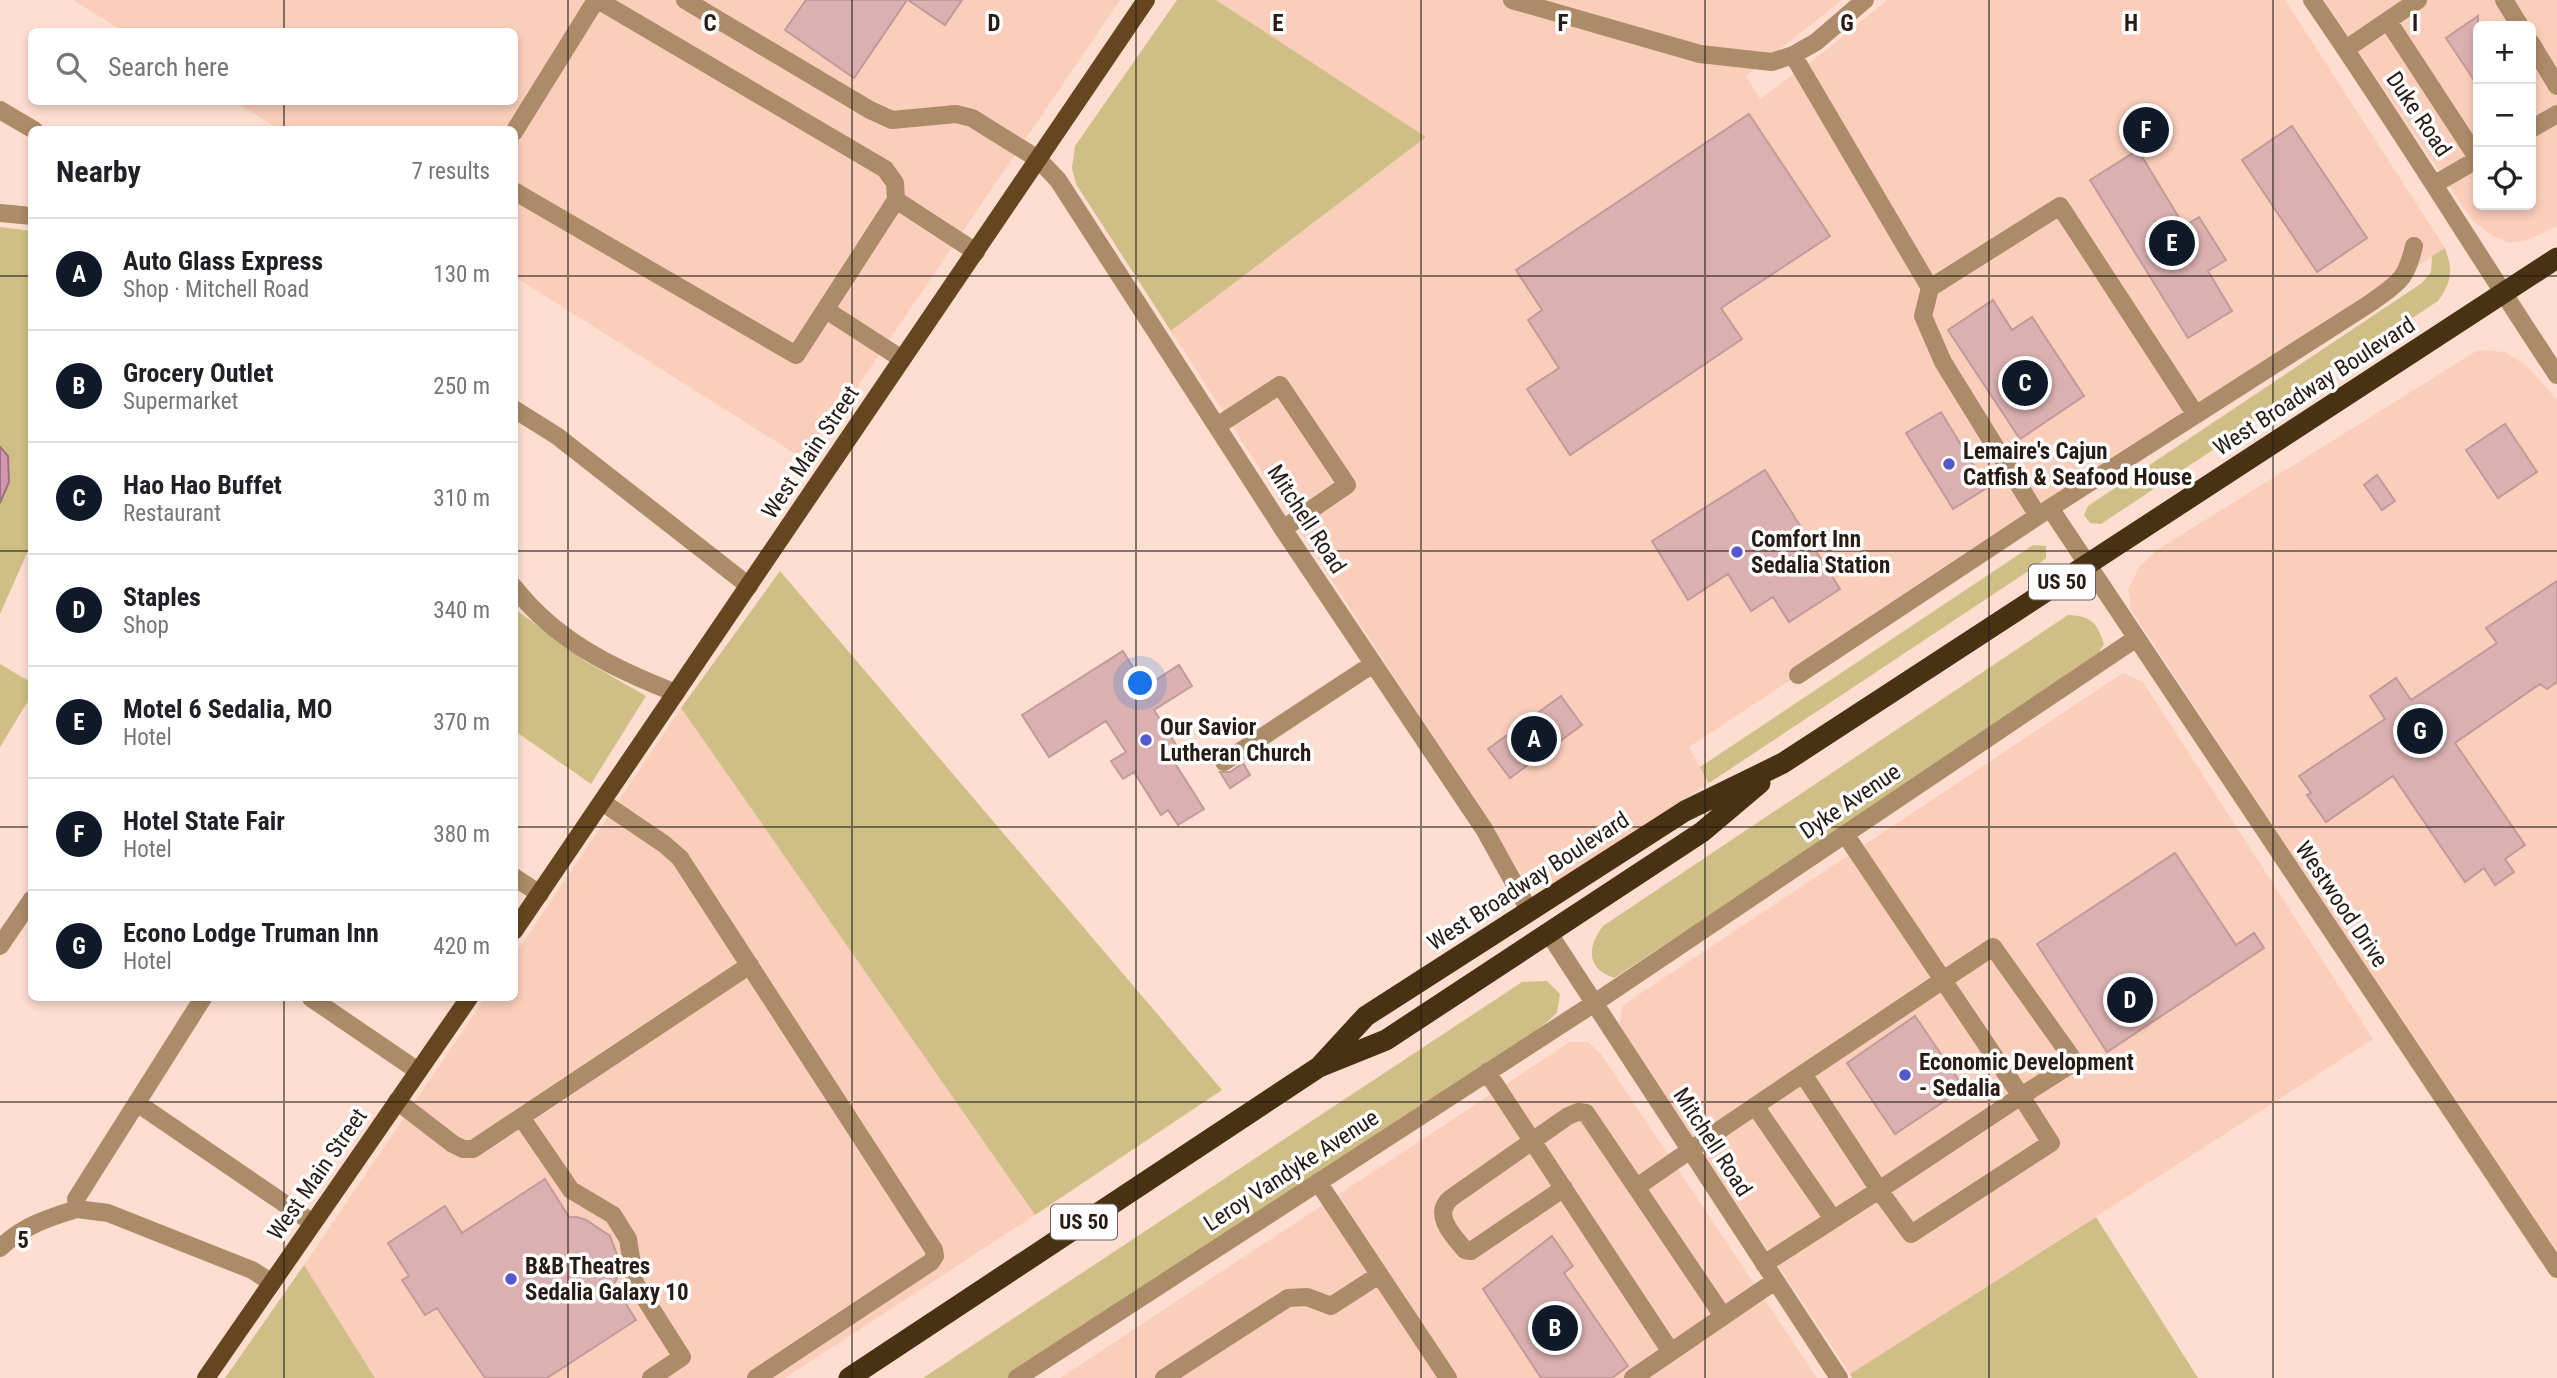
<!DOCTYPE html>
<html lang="en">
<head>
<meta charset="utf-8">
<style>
	:root { --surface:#fff; --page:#f6f6f6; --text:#202124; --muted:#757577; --line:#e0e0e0; --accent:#111827 }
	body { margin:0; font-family:"Roboto Condensed",sans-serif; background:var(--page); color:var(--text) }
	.controls { position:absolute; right:21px; top:21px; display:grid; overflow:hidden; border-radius:10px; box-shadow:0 4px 10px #0003 }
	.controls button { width:63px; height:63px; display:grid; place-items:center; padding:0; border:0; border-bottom:2px solid var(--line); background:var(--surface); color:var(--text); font:35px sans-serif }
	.you { position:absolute; left:1141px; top:684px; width:24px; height:24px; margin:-18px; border:5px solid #fff; border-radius:50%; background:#1a73e8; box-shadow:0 0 0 10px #1a73e833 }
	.badge { display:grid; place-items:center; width:46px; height:46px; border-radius:50%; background:var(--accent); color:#fff; font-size:23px; font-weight:700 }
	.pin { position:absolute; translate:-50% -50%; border:4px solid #fff; box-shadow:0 2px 7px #0006 }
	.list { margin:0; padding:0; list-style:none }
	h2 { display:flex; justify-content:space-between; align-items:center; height:91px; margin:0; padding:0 28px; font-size:30px }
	h2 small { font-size:23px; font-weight:400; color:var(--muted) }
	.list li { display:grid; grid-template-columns:46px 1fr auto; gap:21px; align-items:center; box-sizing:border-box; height:112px; padding:0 28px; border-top:2px solid var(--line) }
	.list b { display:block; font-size:26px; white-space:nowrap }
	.list p { margin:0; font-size:23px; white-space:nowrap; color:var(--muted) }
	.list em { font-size:23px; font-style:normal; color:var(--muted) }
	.icon { flex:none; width:38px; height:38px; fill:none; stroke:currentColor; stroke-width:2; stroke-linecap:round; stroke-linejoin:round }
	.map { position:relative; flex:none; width:2557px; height:1378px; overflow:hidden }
	.search { position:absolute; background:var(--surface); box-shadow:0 4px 10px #0003; left:28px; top:28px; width:490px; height:77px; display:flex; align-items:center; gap:18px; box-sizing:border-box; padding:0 24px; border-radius:10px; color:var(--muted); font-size:26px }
	.panel { position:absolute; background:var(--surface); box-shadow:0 4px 10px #0003; left:28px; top:126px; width:490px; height:875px; border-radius:10px }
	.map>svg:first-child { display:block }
	.built { fill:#fbcebb; fill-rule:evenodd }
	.green { fill:#cfbf86 }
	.water { fill:#d296ae; stroke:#9f7180; stroke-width:2 }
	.building { fill:#dab1b0; stroke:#c19a99; stroke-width:2 }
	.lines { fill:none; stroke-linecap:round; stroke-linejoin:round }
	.minor { stroke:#ab8b68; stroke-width:18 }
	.major { stroke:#66461e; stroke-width:18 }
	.highway { stroke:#493114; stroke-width:21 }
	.grid { fill:none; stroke:#281b15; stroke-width:2; stroke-opacity:0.55 }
	.poi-dot { fill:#5757ce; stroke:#fff; stroke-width:2.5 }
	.labels { text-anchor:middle; stroke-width:7; stroke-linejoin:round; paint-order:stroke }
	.shield { fill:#fff; stroke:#685f5b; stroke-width:2 }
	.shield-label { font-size:21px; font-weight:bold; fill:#281b15 }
	.street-label { font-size:23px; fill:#281b15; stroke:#fff }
	.poi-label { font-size:23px; font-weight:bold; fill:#281b15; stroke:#fff; text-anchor:start }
	.grid-label { font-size:23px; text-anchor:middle; font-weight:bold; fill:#281b15; stroke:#fff; stroke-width:7; stroke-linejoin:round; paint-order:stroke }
</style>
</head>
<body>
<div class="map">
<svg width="2557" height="1378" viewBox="0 0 2557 1378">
	<rect width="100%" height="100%" fill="#fdded1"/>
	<path class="built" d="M73,0H1120L807,461L515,277L514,130L279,129L235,102H514V32L123,31Z
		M1216,0H1842L1746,76L1760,99L1825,51L1887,0H2285L2445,248L1689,747L1709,783L1555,884L1538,888L1524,878L1171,331L1426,137Z
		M2324,0H2557V226L2527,240L2509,243L2491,235L2472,220ZM2478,26H2531V205H2478Z
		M2478,350L2505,352L2528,367L2557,400V1260L2131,610L2128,590L2139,567L2157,550Z
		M2123,673L2143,682L2373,1039L1850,1374L1619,1026L1623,1005Z
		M681,708L1035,1215L785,1378H375L304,1265L485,998H514L515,954Z
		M1570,1042H1588L1601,1054L1817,1378H1060Z"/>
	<path class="green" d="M1177,0H1216L1426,137L1171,331L1076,184L1072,168L1075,146Z
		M0,227L32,231L31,544L0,614V503L9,482L8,456L0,447Z
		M2445,248C2453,270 2452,282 2438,301L2101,524L2090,523L2084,515L2088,506L2422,283L2431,272L2432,256Z
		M2033,545L2046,546V558L2036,566L1709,783L1700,767Z
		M780,571L1222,1090L1035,1215L681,708Z
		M515,609L585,661L646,696L591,784L515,731Z
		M2068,615C2092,616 2097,623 2104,644L2093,662L1614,978C1586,968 1587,947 1603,926Z
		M0,664L32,683L31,696L0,747Z
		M1547,981L1560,994L1557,1013L1540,1028L1011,1378H923L1522,982Z
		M2096,1217L2198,1378H1852L1850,1374Z
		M304,1265L375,1378H225Z"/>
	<path class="water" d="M0,447L8,456L9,482L0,503Z"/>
	<path class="building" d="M806,0H907L854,78L785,30Z
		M908,0H962L945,25Z
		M2478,16V86L2446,38Z
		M1749,114L1830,236L1721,308L1742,339L1570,455L1527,389L1559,368L1528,320L1542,310L1516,270Z
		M2292,126L2367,238L2317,272L2242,160Z
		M2138,150L2184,226L2199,217L2226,260L2208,271L2232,311L2188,338L2090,180Z
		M1993,300L2012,330L2032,317L2084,396L2020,439L1948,330Z
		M1941,412L1987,488L1953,509L1906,433Z
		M2505,424L2537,472L2498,498L2466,450Z
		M1765,470L1840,589L1789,622L1773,597L1751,611L1728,574L1688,600L1652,541Z
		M2377,475L2395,501L2382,510L2364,485Z
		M2557,581V682L2547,689L2540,684L2455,743L2525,845L2505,859L2514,872L2495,885L2484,868L2465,882L2393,776L2326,822L2307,795L2311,793L2299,776L2385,719L2370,696L2396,678L2411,700L2497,643L2486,628Z
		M1123,651L1145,687L1179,665L1192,686L1154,710L1178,748L1169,754L1204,809L1178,825L1168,810L1161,815L1134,772L1123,779L1111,761L1126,752L1106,721L1049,757L1022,715Z
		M1561,696L1582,725L1510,778L1488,749Z
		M1243,763L1250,775L1230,788L1220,772H1230Z
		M2175,853L2236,945L2254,933L2264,948L2107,1052L2037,944Z
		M1915,1016L1964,1088L1895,1134L1847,1063Z
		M545,1179L569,1217H577L586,1220L610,1236L619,1260L620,1270L614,1285L636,1320L547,1378H485L437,1308L425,1315L402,1280L409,1276L388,1243L445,1206L462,1233Z
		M1552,1236L1573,1266L1564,1273L1628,1366L1612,1378H1541L1483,1289Z"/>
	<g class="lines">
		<path class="minor" d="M598,0L885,169L895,183L896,200L976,252
			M685,0L870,110L892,120L956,114L972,118L1038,159L1058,180L1283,529L1484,829L1529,910
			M1512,0L1700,54L1772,62L1793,55L1816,42L1865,0
			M2312,0C2397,123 2474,250 2557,375
			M2504,0L2520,26
			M2388,21L2478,159L2435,184
			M2531,43L2557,86
			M2346,49L2418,0
			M1793,55L1930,288L2060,206L2196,415
			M0,110L34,130
			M2531,129L2557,114
			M514,132L596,0
			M514,191L796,355L896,200
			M0,213L32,216
			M1930,288L1923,316L1943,362L2038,516
			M826,310L902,359
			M514,409L557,436L749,586
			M1217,426L1280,385L1347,485L1283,529
			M2050,508L2557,1269
			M514,587C556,641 614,669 676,693
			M1798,675L2050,508L2372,302C2399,282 2406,280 2414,246
			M1224,762L1373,664
			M602,802L664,844L680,858L934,1250L935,1256L931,1262L756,1378
			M514,877L540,894
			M1548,932L1839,1378
			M0,946L32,899
			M311,998L418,1071
			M1487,1072L1671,1352
			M397,1101L453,1144L463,1149H473L750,965
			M137,1103L313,1223
			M1755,1106L1833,1219
			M521,1117L571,1190L613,1215L628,1239L635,1283L682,1357L651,1378
			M1318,1182L1448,1378
			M1637,1187C1738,1116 1841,1049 1943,980L2021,1096L1879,1190L1803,1074
			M1564,1188L1471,1251L1465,1250C1452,1235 1432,1214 1451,1198L1568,1116L1578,1112L1586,1113L1723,1316
			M77,1209L108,1213L252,1270L272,1283
			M0,1248C23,1226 47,1218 77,1209L76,1199L203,998
			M1764,1264L1879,1190L1911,1234L2051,1143L2021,1096L2075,1062L1993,947L1943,980L1845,834
			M1017,1378L1593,1004L2135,639
			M1164,1378L1288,1298L1307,1297L1331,1306L1379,1275
			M1633,1378L1775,1281"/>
		<path class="major" d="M514,931L1146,0
			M206,1378L469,998"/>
		<path class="highway" d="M1319,1067L1366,1016L1685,811L1783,763L2557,258
			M849,1378L1319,1067L1386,1040L1702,832L1760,783"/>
	</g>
	<path class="grid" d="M284,0V32M568,0V1378M852,0V1378M1136,0V1378M1421,0V1378M1705,0V1378M1989,0V1378M2273,0V1378M284,102V130M0,276H32M514,276H2557M0,551H32M514,551H2557M0,827H32M514,827H2557M284,998V1378M0,1102H2557"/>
	<g class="poi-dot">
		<circle cx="1949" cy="464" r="7"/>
		<circle cx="1737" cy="552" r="7"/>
		<circle cx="1146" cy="740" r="7"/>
		<circle cx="1905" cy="1075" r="7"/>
		<circle cx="511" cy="1279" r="7"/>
	</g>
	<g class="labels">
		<g class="shield">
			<rect x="2029" y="564.5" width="66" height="35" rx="5"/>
			<rect x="1051" y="1204.5" width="66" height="35" rx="5"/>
		</g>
		<g class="shield-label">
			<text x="2062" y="589">US 50</text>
			<text x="1084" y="1229">US 50</text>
		</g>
		<g class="street-label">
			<text transform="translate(2419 114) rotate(56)" y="8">Duke Road</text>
			<text transform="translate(2314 386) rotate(-33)" y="8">West Broadway Boulevard</text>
			<text transform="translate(810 452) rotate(-56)" y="8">West Main Street</text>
			<text transform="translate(1307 519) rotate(57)" y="8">Mitchell Road</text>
			<text transform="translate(1850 801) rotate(-34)" y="8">Dyke Avenue</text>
			<text transform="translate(1528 881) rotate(-33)" y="8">West Broadway Boulevard</text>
			<text transform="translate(2342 904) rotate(56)" y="8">Westwood Drive</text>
			<text transform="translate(1713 1142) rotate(57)" y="8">Mitchell Road</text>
			<text transform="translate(1291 1170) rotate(-33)" y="8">Leroy Vandyke Avenue</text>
			<text transform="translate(317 1174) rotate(-55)" y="8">West Main Street</text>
		</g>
		<g class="poi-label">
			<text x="1963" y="459">Lemaire's Cajun<tspan x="1963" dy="26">Catfish &amp; Seafood House</tspan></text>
			<text x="1751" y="547">Comfort Inn<tspan x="1751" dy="26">Sedalia Station</tspan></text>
			<text x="1160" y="735">Our Savior<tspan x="1160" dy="26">Lutheran Church</tspan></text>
			<text x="1919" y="1070">Economic Development<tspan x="1919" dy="26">- Sedalia</tspan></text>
			<text x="525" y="1274">B&amp;B Theatres<tspan x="525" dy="26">Sedalia Galaxy 10</tspan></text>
		</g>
	</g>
	<g class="grid-label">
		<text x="710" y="31">C</text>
		<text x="994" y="31">D</text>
		<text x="1278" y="31">E</text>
		<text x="1563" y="31">F</text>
		<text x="1847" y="31">G</text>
		<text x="2131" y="31">H</text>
		<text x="2415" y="31">I</text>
		<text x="23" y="1248">5</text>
	</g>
</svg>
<div class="controls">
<button>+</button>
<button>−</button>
<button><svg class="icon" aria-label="locate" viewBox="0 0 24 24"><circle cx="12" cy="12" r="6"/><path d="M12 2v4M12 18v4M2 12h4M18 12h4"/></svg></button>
</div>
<div class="you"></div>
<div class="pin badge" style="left:1534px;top:739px">A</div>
<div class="pin badge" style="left:1555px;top:1328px">B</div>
<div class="pin badge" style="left:2025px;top:383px">C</div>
<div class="pin badge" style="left:2130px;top:1000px">D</div>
<div class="pin badge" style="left:2172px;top:243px">E</div>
<div class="pin badge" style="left:2146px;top:130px">F</div>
<div class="pin badge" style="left:2420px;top:731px">G</div>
<div class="search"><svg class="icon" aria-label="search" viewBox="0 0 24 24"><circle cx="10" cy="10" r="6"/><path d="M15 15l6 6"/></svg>Search here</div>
<section class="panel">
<h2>Nearby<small>7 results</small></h2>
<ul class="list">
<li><span class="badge">A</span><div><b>Auto Glass Express</b><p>Shop · Mitchell Road</p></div><em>130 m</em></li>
<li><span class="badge">B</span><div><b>Grocery Outlet</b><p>Supermarket</p></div><em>250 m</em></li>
<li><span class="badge">C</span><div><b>Hao Hao Buffet</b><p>Restaurant</p></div><em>310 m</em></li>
<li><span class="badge">D</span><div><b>Staples</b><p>Shop</p></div><em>340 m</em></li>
<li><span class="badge">E</span><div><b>Motel 6 Sedalia, MO</b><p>Hotel</p></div><em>370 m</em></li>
<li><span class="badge">F</span><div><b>Hotel State Fair</b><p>Hotel</p></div><em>380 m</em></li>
<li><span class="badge">G</span><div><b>Econo Lodge Truman Inn</b><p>Hotel</p></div><em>420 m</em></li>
</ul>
</section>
</div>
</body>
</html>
